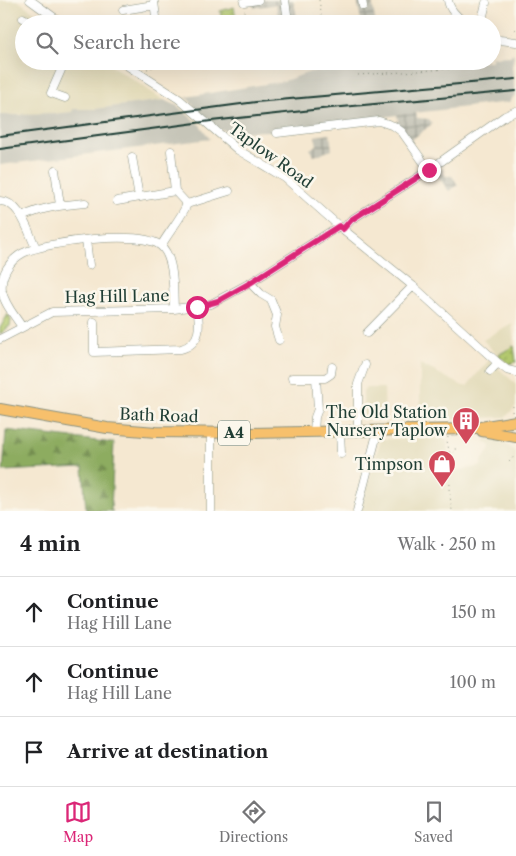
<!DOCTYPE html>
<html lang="en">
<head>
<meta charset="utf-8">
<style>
	:root { --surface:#fff; --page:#f6f6f6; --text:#202124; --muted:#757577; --line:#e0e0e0; --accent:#db2777 }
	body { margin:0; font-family:"Libre Caslon Text",serif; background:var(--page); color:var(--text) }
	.stop { position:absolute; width:15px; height:15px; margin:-11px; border:4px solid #db2777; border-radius:50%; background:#fff }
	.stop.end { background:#db2777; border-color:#fff; box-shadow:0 1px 5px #0008 }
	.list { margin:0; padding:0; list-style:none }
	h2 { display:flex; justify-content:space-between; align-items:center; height:65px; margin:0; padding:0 20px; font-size:21px }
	h2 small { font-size:16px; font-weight:400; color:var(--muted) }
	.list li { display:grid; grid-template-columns:32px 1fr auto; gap:15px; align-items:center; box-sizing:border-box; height:70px; padding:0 20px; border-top:1px solid var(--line) }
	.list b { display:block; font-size:19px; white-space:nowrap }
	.list p { margin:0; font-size:16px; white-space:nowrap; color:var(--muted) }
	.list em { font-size:16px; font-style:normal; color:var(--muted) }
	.icon { flex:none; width:28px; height:28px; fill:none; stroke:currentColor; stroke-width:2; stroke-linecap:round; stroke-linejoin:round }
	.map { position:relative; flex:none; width:516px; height:511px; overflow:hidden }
	.search { position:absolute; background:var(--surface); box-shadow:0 5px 20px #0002; left:15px; right:15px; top:15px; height:55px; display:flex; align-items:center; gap:12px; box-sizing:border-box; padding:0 18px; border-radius:28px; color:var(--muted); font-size:19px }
	.sheet { height:275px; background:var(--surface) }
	nav { display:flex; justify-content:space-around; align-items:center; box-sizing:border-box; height:70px; border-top:1px solid var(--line); background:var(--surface); font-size:14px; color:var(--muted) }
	nav a { display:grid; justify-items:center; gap:2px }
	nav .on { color:var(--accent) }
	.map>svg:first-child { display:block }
	.built { fill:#e3dbba }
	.industrial { fill:url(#industrial-grid) }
	.railway { fill:#c6c5b8 }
	.grass { fill:url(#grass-dots); stroke:#688250 }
	.forest { fill:url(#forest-firs); stroke:#56744a }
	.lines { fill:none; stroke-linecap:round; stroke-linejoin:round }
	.minor-casing { stroke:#8a9282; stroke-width:9 }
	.major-casing { stroke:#8a9282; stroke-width:12 }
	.path { stroke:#8a9282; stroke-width:1; stroke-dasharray:1 4; stroke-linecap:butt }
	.minor { stroke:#fff; stroke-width:8 }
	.major { stroke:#f7c06c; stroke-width:10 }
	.rail { stroke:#1f3d34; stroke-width:2 }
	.route { stroke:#db2777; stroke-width:6 }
	.labels { text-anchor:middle; stroke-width:5; stroke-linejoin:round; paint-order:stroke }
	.shield { fill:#fbf7ec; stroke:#61756b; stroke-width:1 }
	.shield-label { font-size:15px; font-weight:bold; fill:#1f3d34 }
	.street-label { font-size:16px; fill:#1f3d34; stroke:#fbf7ec }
	.poi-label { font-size:16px; fill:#1f3d34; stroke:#fbf7ec; text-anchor:end }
</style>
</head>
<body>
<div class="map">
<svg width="516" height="511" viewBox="0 0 516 511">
	<defs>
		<pattern id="industrial-grid" width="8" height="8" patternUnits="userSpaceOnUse" patternTransform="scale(1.25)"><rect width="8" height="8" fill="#c6c5b8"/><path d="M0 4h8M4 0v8" fill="none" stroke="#a0a196"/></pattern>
		<pattern id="grass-dots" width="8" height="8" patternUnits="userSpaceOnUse" patternTransform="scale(1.25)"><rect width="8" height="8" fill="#b2c86d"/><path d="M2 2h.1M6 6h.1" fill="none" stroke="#90a45a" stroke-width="1.8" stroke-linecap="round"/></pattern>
		<pattern id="forest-firs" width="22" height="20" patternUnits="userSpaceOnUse" patternTransform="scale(1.25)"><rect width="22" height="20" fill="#8dac60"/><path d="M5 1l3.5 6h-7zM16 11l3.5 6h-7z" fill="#738d50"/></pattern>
	</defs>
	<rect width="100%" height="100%" fill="#fbf7ec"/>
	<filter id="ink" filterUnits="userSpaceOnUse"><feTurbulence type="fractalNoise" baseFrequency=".02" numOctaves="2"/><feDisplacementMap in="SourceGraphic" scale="10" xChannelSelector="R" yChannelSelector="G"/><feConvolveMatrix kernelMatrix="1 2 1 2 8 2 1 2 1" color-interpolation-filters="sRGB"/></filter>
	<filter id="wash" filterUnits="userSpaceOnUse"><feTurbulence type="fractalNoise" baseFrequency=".0096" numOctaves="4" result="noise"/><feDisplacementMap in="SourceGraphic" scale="20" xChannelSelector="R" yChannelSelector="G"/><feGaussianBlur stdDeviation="1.12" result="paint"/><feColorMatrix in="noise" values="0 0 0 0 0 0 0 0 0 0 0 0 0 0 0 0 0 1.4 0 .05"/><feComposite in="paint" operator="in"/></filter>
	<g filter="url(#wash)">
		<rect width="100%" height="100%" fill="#f5e8d1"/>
		<path class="built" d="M0,0H17L51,24H24V61H104L164,100L95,109H74L72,112L51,114L0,115Z
			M512,323L514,346L498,355L483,340Z
			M489,360L516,384V406L506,417L420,420V364L463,386H467Z
			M366,388H384L385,419L365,420L363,415V392Z
			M444,438L447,442L448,459L455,471L481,466V462L491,448L490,445L485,442V439L501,440L516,453V511H360L381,439Z"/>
		<path class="industrial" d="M264,0H293L297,17L291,18L292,24H279L276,4L254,8L252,2Z
			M357,0H372L375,21L361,20Z
			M416,112L417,118L429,119L432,124L410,141L396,123L398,121L397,115Z
			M330,134L332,150L314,156L310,149L317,145L315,136Z
			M442,168L445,176H452L458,185L449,191L436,174Z"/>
		<path class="railway" d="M513,53L514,56L512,66L515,95L509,102L397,115L332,125L271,131L227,132L211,124L186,97L284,81L310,72L444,61H492V57L510,56Z
			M164,100L176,105L200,125L210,139L0,165V115H23V114L52,113V114L72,112L73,109H95Z"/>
		<path class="grass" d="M234,7L236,17L234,19L222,22L220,11Z
			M8,314L11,320L10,326L0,334V328Z
			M514,346L516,362L509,364L498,355Z"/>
		<path class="forest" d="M6,430L114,443L111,511H113H86L83,467L3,471Z"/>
	</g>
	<g filter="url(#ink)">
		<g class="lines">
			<defs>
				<path id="minor" d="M30,0L63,24
					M285,0L287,14
					M362,0L363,6
					M448,0C449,10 458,17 466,24
					M154,2L157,24
					M244,2L258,0
					M123,10L154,5
					M23,18L35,24
					M481,24L486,3
					M492,38L500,40L516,42
					M120,61L179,99L238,150L285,178L339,226L413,286L498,363L507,370L516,372
					M65,98L51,93L65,61
					M277,133L379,121L394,126L402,132L429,170
					M171,151L175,191L187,204
					M132,157L139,197
					M55,170L60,205
					M0,201C21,202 28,232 36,248
					M117,201L175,191
					M22,217C42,207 63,205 85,203
					M343,229L351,220L429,170L505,116L516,111
					M86,240L89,265
					M161,246C168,233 182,217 187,204L229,191
					M250,283L261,294L271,300L277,315L275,327L279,340
					M94,322V352L181,349C202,343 200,325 197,307
					M22,327C15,316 4,304 2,291C0,275 10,260 23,253C46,242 141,229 161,246C175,258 173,292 174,309
					M367,333L413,286
					M0,339L52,312L174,309L211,304L250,283L339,226
					M490,371L498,363
					M292,378H325L331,374L332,367
					M358,430V384L365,365
					M340,431L341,454
					M314,432L315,417L318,409L316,378
					M211,511V432
					M357,511L378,430"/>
				<path id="major" d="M0,409L107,428L156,432L250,433L469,429L516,421
					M482,431L516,437"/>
			</defs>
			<use href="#minor" class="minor-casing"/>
			<use href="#major" class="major-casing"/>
			<path class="path" d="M319,0L323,24
				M238,20V22L253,20
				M221,24L238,20L237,15L245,11
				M512,34L516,29
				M422,61V70
				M147,69L152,68L151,61
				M358,75L493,66
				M512,412L513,406H516
				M448,437L447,441L453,470L452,476
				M450,454L454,453L453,449H458
				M509,462L516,454
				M450,484L449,489L452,510"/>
			<use href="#minor" class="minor"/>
			<use href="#major" class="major"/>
			<path class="rail" d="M0,136L256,102L516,79
				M0,149L211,121L331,108L516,91"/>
		</g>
	</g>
	<g class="lines" filter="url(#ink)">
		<path class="route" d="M197,307L218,301L250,283L339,226L343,229L351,220L429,170"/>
	</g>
	<defs>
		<symbol id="building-pin" viewBox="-11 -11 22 30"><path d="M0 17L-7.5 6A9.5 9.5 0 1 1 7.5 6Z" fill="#d1495b" stroke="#fbf7ec"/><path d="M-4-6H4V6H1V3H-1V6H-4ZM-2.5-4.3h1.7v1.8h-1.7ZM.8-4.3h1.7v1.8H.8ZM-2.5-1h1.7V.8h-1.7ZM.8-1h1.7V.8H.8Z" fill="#fff"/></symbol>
		<symbol id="shop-pin" viewBox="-11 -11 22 30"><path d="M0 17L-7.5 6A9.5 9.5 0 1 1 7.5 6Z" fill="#d1495b" stroke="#fbf7ec"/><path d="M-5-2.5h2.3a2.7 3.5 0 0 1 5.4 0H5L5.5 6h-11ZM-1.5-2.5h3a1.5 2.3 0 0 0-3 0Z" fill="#fff"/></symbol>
	</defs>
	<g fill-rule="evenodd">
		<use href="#building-pin" x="450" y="405" width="32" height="43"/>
		<use href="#shop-pin" x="426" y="448" width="32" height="43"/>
	</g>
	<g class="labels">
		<rect class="shield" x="218" y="420.5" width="32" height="25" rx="4"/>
		<g class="shield-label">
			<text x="234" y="438">A4</text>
		</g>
		<g class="street-label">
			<text transform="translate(271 155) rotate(36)" y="6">Taplow Road</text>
			<text transform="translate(117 296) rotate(-1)" y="6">Hag Hill Lane</text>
			<text transform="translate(159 415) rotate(2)" y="6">Bath Road</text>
		</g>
		<g class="poi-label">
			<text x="447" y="418">The Old Station<tspan x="447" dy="18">Nursery Taplow</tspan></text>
			<text x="423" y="470">Timpson</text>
		</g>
	</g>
</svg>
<div class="stop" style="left:197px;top:307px"></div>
<div class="stop end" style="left:429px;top:170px"></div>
<div class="search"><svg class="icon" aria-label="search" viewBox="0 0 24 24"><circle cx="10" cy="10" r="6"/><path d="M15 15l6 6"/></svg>Search here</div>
</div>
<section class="sheet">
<h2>4 min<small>Walk · 250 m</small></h2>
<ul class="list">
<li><svg class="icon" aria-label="ahead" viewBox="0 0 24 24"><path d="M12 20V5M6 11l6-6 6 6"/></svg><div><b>Continue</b><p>Hag Hill Lane</p></div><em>150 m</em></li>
<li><svg class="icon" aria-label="ahead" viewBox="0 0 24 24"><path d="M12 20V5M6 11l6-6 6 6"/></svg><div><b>Continue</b><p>Hag Hill Lane</p></div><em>100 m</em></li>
<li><svg class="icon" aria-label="arrive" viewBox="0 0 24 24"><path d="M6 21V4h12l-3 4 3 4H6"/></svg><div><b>Arrive at destination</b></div></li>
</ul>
</section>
<nav>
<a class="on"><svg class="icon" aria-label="map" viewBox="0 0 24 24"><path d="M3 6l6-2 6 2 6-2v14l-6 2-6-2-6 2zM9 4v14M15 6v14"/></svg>Map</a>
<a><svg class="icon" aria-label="directions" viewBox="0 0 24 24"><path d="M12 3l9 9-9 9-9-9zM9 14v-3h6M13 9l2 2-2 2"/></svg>Directions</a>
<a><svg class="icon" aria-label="saved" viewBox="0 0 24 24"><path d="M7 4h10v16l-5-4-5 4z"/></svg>Saved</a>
</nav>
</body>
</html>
